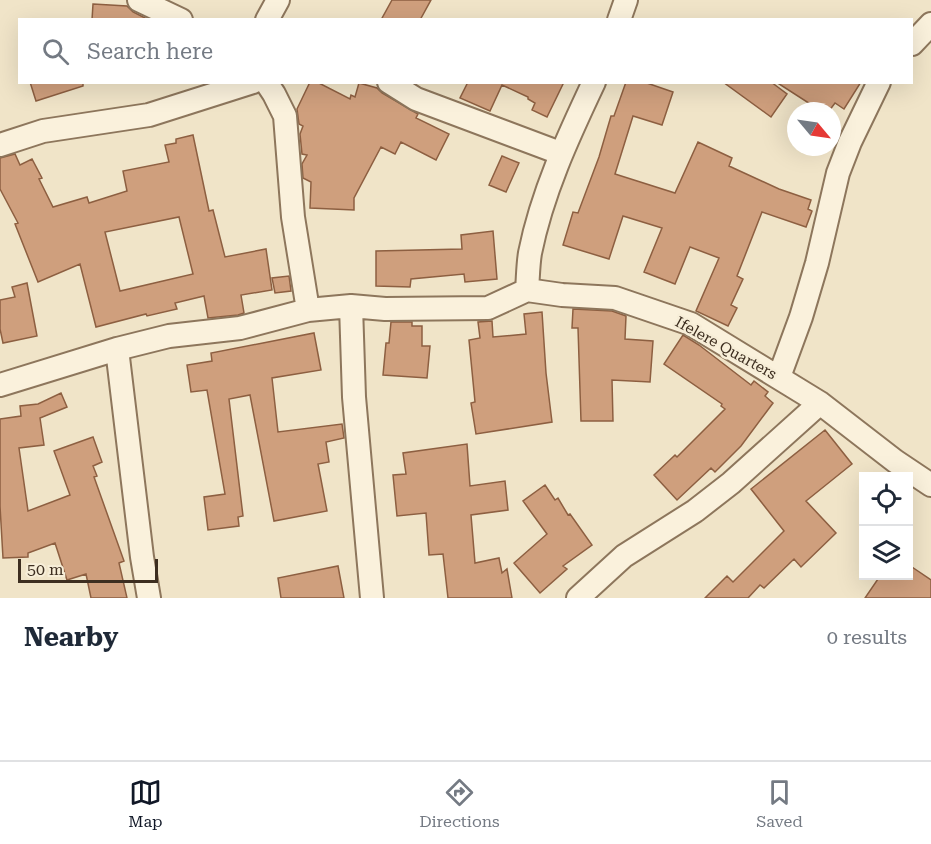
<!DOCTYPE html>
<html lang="en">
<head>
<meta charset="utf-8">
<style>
	:root { --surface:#fff; --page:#f6f6f7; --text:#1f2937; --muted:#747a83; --line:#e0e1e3; --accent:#111827 }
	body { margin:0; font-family:"Roboto Serif",serif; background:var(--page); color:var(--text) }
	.controls { position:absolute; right:18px; bottom:18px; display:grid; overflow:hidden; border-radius:0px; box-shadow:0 6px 24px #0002 }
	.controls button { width:54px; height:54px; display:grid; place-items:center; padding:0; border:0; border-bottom:2px solid var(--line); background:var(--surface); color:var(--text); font:30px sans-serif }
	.compass { position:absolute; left:787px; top:102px; width:54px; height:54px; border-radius:50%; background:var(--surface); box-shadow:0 6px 24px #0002; rotate:119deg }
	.scale { position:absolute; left:18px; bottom:15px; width:140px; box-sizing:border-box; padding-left:6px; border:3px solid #3d2e20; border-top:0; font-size:16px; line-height:21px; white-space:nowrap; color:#3d2e20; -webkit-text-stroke:4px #f7eed8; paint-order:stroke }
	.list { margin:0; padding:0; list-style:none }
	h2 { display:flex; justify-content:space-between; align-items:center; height:78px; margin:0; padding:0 24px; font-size:26px }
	h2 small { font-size:20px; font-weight:400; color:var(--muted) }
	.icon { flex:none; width:33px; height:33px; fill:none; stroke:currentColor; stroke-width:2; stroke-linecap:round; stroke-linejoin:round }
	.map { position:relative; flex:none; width:931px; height:598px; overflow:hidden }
	.search { position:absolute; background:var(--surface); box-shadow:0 6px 24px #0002; left:18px; right:18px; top:18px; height:66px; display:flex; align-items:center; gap:15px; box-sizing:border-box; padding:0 21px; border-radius:0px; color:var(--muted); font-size:22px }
	.sheet { height:162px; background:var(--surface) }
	nav { display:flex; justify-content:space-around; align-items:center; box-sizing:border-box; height:84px; border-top:2px solid var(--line); background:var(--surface); font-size:16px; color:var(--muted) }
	nav a { display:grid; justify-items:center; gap:3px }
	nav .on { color:var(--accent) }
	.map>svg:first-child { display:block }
	.building { fill:#cf9f7d; stroke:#8d5f41; stroke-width:1.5; fill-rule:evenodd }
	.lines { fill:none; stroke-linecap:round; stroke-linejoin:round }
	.street-casing { stroke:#8d765c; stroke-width:26 }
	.street { stroke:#faf1dc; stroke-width:22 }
	.labels { text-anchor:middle; stroke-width:5; stroke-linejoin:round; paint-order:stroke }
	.street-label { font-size:15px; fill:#3d2e20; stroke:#f7eed8 }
</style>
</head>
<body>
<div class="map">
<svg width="931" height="598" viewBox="0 0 931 598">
	<rect width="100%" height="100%" fill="#f0e4c8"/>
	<path class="building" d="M392,0H431L420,20H381Z
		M93,4L127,6L133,12L149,20H92Z
		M30,82H83V86L36,101Z
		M310,82H317L350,99L351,95L355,97L359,83L377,88L382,93L418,114L416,118L449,134L436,160L401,142L395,154L381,147L354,198V210L310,208L311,182L303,178L302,164L307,155L302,154L300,134L303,126L299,124L297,109Z
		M468,82H564L547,117L532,110L535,103L528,99V97L502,85L490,111L460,98Z
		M626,82H644L673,92L662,125L633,116L615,174L675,193L698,142L732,158L729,166L779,189L811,200L808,209L812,211L806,227L762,212L737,276L743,279L731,305L737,308L728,326L696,311L719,258L690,247L675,284L644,272L662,228L623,216L609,259L563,245L573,212L578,213L599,157L611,116H614Z
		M723,82H771L787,94L771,117Z
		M776,82H861L844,109L835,103L829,111H821Z
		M193,135L209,211L213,210L225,257L266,249L272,290L241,295L244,313L238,315L208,318L204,296L175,303L177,309L147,316L146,314L96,327L80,264L38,282L15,224L18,223L0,189V158L15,154L20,165L32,159L42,178L39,179L53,207L87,197L89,203L127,191L123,171L169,162L165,145L176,143V139ZM179,217L193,274L120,291L105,232Z
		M502,156L519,163L506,192L489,185Z
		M493,231L497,279L465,282L464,274L411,279L410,287L376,286V251L462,249L461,235Z
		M289,276L291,291L275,293L272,278Z
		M27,283L37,336L3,343L0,329V300L15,297L12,287Z
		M573,309L612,311L626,316L625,339L653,341L650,382L612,380L613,421H581L578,328H572Z
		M542,312L546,373L552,422L476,434L471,403L475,402L469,340L480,338L478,322L492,321L493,337L526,334L524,314Z
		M391,322H412V326H422V346H430L427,378L383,375L386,343H389Z
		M314,333L321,370L272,378L278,432L342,424L344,438L326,442L329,462L318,464L327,511L274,521L250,395L229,399L243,516L238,517L239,526L208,530L204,497L225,494L207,390L191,392L187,365L212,361L211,353Z
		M683,335L699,345L751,385L754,381L768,392L765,396L773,403L741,446L715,472L711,468L677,500L654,475L675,455L677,457L725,409L721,406L722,404L664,364Z
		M61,393L67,407L40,418L44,445L19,448L28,511L70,495L54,451L93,437L102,462L93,466L97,476L94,477L124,561L119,563L127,598H91L86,574L67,580L55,543L28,553V557L3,558L0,506V419L21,416L20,406L38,404Z
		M825,430L852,464L806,501L836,533L801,567L794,559L764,588L760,585L748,598H705L727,576L733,582L784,531L751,489Z
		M467,444L470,486L505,481L508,510L471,515L475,563L499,558L502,573L507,569L512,598H448L443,554L429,555L426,513L397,516L393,475L406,474L403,453Z
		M545,485L555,500L558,498L568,515L570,514L592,545L563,566L567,569L540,593L514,563L547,534L523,501Z
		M909,565L931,580V598H865L880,576H909Z
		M338,566L344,598H281L278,578Z"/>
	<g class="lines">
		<defs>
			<path id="street" d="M139,0L181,20
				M267,20L278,0
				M619,20L626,0
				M912,44L931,24
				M266,82L274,94L285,116L293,217L308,310
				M389,82L416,99L560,153
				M0,145L43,131L149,115L253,82
				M527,290C528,278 528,265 530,253C542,193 568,137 594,82
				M351,306L354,397L372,598
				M117,349L142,557L149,598
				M779,377L801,317L817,263L838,173L850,142L879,82
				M0,385L117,349L169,336L240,328L308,310L351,306L385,309L488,308L527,290L562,295L615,298L691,324L820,403L895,461L931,485
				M578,598L624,556L695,511L731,483L820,403"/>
		</defs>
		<use href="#street" class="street-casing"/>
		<use href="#street" class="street"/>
	</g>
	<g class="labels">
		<g class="street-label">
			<text transform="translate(726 348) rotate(29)" y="5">Ifelere Quarters</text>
		</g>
	</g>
</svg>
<div class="controls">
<button><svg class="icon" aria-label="locate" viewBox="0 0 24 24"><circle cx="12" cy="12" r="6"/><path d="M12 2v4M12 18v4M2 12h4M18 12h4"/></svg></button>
<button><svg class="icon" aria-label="layers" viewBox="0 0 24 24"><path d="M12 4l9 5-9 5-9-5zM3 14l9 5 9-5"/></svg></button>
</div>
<svg class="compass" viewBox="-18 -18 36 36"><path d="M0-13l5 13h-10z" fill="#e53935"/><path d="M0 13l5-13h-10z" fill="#747a83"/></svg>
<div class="scale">50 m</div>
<div class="search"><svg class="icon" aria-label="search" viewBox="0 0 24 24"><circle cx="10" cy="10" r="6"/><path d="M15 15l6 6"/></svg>Search here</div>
</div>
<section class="sheet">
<h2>Nearby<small>0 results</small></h2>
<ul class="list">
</ul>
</section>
<nav>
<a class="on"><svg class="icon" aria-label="map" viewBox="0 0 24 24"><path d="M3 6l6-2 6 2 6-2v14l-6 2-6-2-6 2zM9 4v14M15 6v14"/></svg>Map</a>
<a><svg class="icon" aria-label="directions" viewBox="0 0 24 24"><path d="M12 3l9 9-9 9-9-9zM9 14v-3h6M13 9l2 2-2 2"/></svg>Directions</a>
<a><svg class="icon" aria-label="saved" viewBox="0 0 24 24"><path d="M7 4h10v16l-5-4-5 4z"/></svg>Saved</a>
</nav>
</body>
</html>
